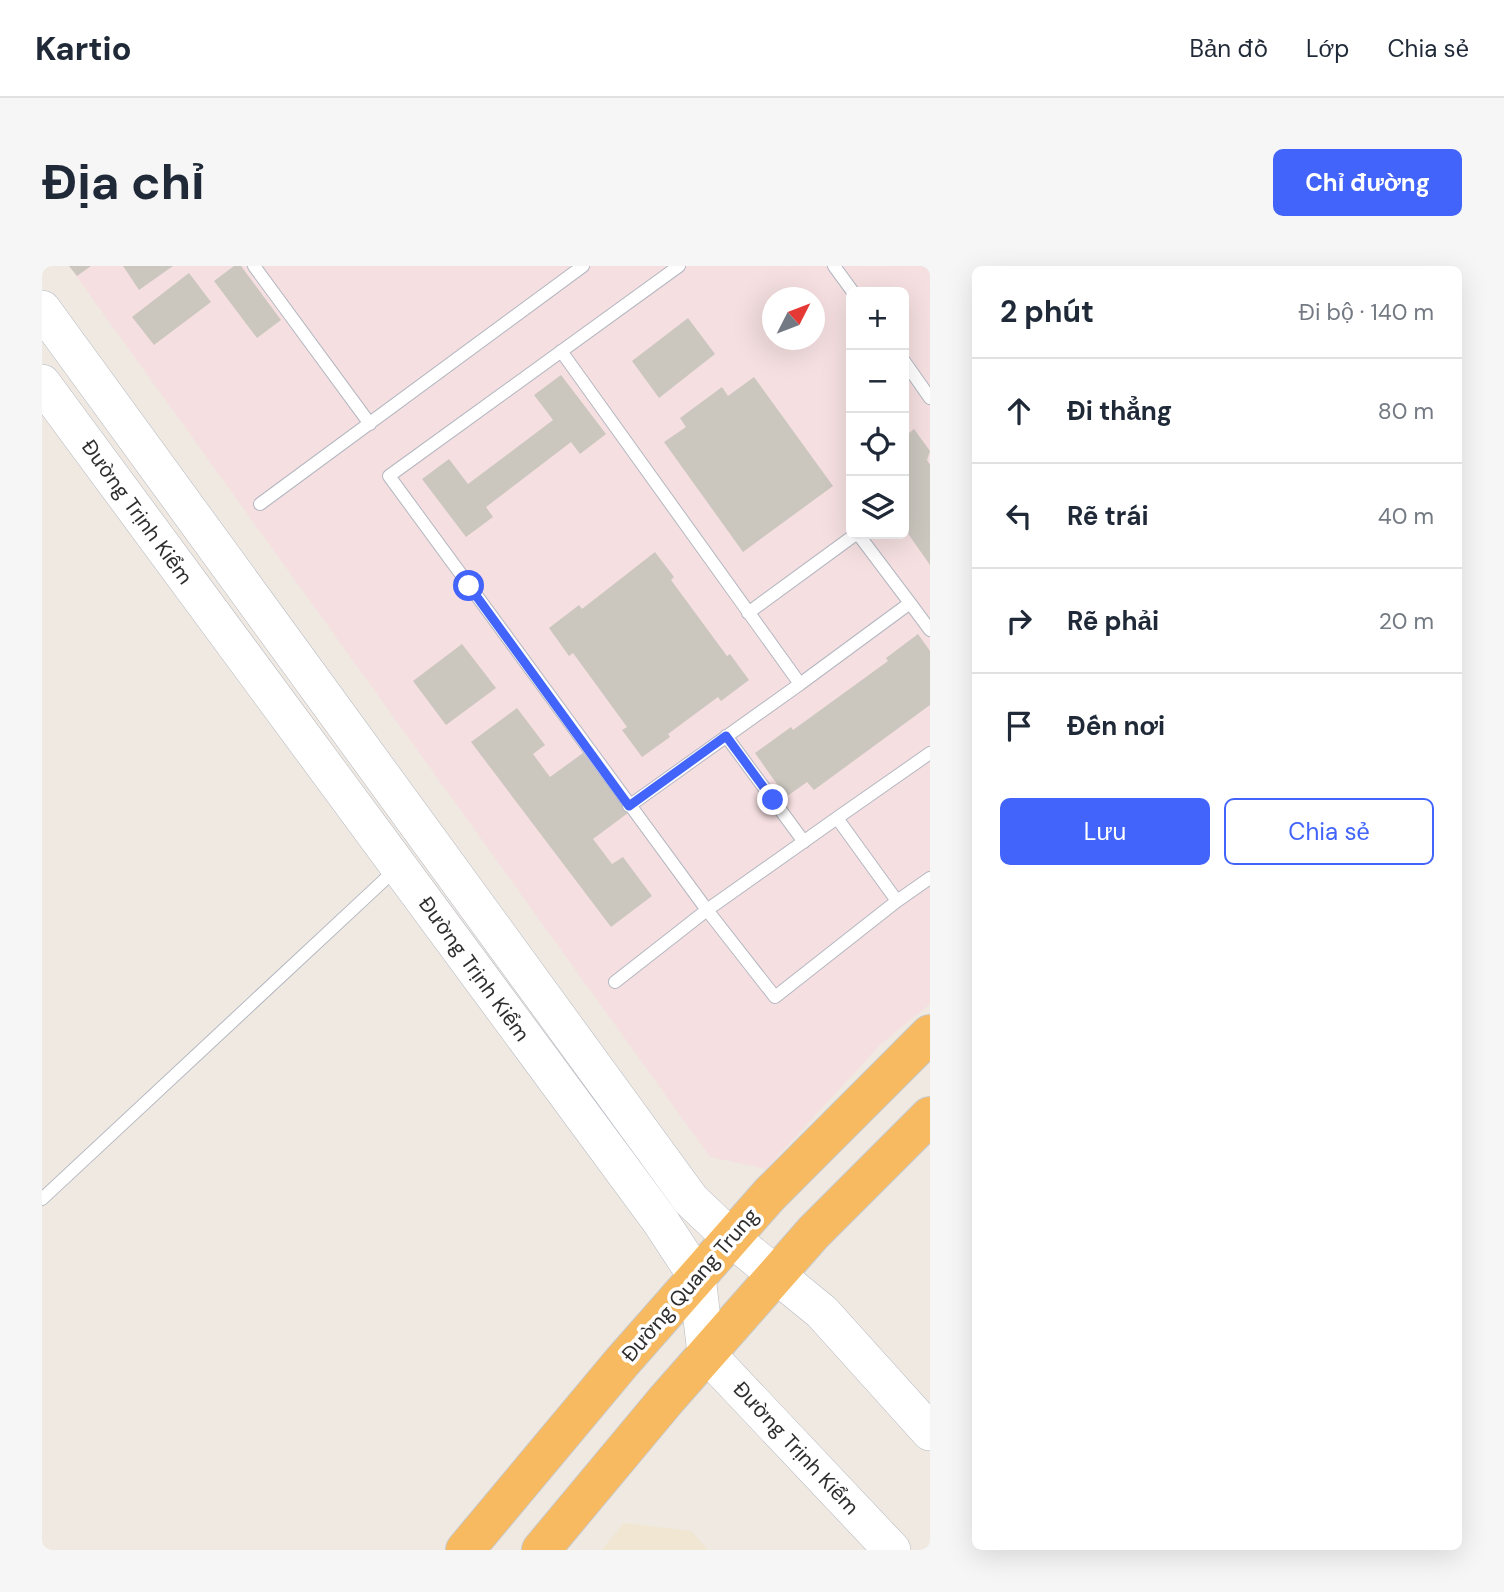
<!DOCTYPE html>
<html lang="vi">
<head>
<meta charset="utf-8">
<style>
	:root { --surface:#fff; --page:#f6f6f7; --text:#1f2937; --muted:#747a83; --line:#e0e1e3; --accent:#4264fb }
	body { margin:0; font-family:"DM Sans",sans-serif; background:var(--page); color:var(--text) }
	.controls { position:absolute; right:21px; top:21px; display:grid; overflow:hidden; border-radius:10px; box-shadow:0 7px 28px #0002 }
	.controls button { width:63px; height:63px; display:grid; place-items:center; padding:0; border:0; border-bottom:2px solid var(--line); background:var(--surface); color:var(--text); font:35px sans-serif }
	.compass { position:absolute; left:720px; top:21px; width:63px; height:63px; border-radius:50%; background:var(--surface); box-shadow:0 7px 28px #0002; rotate:48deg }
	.stop { position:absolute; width:21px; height:21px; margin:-16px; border:5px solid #4264fb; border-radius:50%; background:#fff }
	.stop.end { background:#4264fb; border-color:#fff; box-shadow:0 2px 7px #0008 }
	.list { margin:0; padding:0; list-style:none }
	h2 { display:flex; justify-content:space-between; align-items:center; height:91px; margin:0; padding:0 28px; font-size:30px }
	h2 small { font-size:23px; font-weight:400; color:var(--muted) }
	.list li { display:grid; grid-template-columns:46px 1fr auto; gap:21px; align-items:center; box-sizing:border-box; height:105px; padding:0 28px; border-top:2px solid var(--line) }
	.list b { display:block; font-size:26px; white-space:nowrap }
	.list em { font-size:23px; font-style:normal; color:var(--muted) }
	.actions { display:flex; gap:14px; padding:21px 28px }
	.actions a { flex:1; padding:16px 0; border:2px solid var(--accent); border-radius:10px; text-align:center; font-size:24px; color:var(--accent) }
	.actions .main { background:var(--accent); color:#fff }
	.icon { flex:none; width:38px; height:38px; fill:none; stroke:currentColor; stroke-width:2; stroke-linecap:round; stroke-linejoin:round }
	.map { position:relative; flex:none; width:888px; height:1284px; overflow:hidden; border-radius:10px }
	header { display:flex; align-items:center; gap:42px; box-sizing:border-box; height:98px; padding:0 35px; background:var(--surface); border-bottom:2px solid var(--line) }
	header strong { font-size:33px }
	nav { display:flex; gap:38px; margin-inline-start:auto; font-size:24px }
	.intro { display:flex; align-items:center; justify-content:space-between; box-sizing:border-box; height:168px; padding:0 42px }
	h1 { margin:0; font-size:49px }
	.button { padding:18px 32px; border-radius:10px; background:var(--accent); color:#fff; font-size:24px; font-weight:700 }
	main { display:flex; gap:42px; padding:0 42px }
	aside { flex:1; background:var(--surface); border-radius:10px; box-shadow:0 7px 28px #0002 }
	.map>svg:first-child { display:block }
	.education { fill:#f0e6d1 }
	.medical { fill:#f5dfe0; fill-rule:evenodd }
	.building { fill:#cbc7bf }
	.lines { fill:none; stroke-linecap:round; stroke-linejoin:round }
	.service-casing { stroke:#b4b7c1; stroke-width:14 }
	.secondary-casing { stroke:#b4b7c1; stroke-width:38 }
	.trunk-casing { stroke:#c9c9c9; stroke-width:40 }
	.service { stroke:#fff; stroke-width:12 }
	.secondary { stroke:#fff; stroke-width:37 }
	.trunk { stroke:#f8ba60; stroke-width:38 }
	.route { stroke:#4264fb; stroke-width:9 }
	.labels { text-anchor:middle; stroke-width:7; stroke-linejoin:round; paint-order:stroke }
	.street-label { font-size:21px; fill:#2e2e2e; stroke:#fff }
</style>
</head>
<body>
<header>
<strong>Kartio</strong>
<nav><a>Bản đồ</a><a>Lớp</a><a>Chia sẻ</a></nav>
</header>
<div class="intro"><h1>Địa chỉ</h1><a class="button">Chỉ đường</a></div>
<main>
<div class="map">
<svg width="888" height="1284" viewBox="0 0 888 1284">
	<rect width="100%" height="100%" fill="#efe9e1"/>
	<path class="education" d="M582,1257L649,1265L666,1284H560Z"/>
	<path class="medical" d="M27,0H888V738L839,778L724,903L668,891ZM809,26H862V268H809ZM730,32H772V74H730Z"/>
	<path class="building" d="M27,0H49L35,10Z
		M81,0H131L97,24Z
		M192,0H199L239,54L215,72L172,15Z
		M147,7L169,36L112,79L90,51Z
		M646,52L673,88L617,132L590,95Z
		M519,109L564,168L538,188L529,176L444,241L451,251L424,271L380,213L407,193L426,218L511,154L492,129Z
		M712,111L791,220L701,286L622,176L644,161L638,152L680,121L686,130Z
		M872,163L888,185L885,194L888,199V299L862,262V171Z
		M613,286L632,311L629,314L685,390L688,388L707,414L679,435L676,431L626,468L628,471L600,491L580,464L585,461L531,387L527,390L507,362L537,339L540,343Z
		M876,368L888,385V439L772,524L765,516L744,531L713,487L749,461L751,464L846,395L844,392Z
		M420,378L454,422L404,459L371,415Z
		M475,442L503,479L491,488L508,511L541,487L586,547L551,573L570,598L581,591L610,630L569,661L429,476Z"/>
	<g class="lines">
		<defs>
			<path id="service" d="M212,0L328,158
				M637,0L347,210L665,644L795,552L855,635L888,612
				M792,0L811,26
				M519,85L758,418L868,337L888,364
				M862,95L888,132
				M218,238L541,0
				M816,268L868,337
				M706,347L814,268
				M684,470L762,576
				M587,540L758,418
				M795,552L888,487
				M573,716L665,644L733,731L855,635
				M0,933L353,604"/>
			<path id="secondary" d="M0,43L649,934L689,972L780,1046L888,1166
				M0,117L619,956L655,1011L664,1087L850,1284"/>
			<path id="trunk" d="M423,1284L580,1096L728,928L888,768
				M499,1284L624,1134L771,967L888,850"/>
		</defs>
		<use href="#service" class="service-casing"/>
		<use href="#secondary" class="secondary-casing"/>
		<use href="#trunk" class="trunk-casing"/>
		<use href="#service" class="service"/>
		<use href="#secondary" class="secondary"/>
		<use href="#trunk" class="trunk"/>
	</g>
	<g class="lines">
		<path class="route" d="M427,320L587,540L684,470L731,534"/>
	</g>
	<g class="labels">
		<g class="street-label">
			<text transform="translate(95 246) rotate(54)" y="7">Đường Trịnh Kiểm</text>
			<text transform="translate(432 703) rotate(54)" y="7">Đường Trịnh Kiểm</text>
			<text transform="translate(648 1019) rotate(-49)" y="7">Đường Quang Trung</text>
			<text transform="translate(754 1182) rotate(47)" y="7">Đường Trịnh Kiểm</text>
		</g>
	</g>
</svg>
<div class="controls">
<button>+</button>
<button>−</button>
<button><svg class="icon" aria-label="locate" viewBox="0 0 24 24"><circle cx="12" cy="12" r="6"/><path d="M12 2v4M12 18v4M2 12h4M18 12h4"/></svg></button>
<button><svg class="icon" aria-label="layers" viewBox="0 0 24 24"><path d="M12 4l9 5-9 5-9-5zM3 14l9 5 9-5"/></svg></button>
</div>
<svg class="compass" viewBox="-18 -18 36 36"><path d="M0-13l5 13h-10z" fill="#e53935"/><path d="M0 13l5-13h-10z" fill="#747a83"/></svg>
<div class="stop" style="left:427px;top:320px"></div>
<div class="stop end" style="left:731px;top:534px"></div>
</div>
<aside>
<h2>2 phút<small>Đi bộ · 140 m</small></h2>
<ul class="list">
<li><svg class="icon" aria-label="ahead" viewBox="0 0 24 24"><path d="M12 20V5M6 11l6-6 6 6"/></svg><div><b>Đi thẳng</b></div><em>80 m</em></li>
<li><svg class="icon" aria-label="left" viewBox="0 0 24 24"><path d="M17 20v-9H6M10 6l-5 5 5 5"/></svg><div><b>Rẽ trái</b></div><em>40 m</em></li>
<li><svg class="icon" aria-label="right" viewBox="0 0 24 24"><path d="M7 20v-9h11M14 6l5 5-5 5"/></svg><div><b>Rẽ phải</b></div><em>20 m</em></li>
<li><svg class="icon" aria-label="arrive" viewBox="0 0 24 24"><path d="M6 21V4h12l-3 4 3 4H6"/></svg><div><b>Đến nơi</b></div></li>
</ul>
<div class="actions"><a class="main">Lưu</a><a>Chia sẻ</a></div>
</aside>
</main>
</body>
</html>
